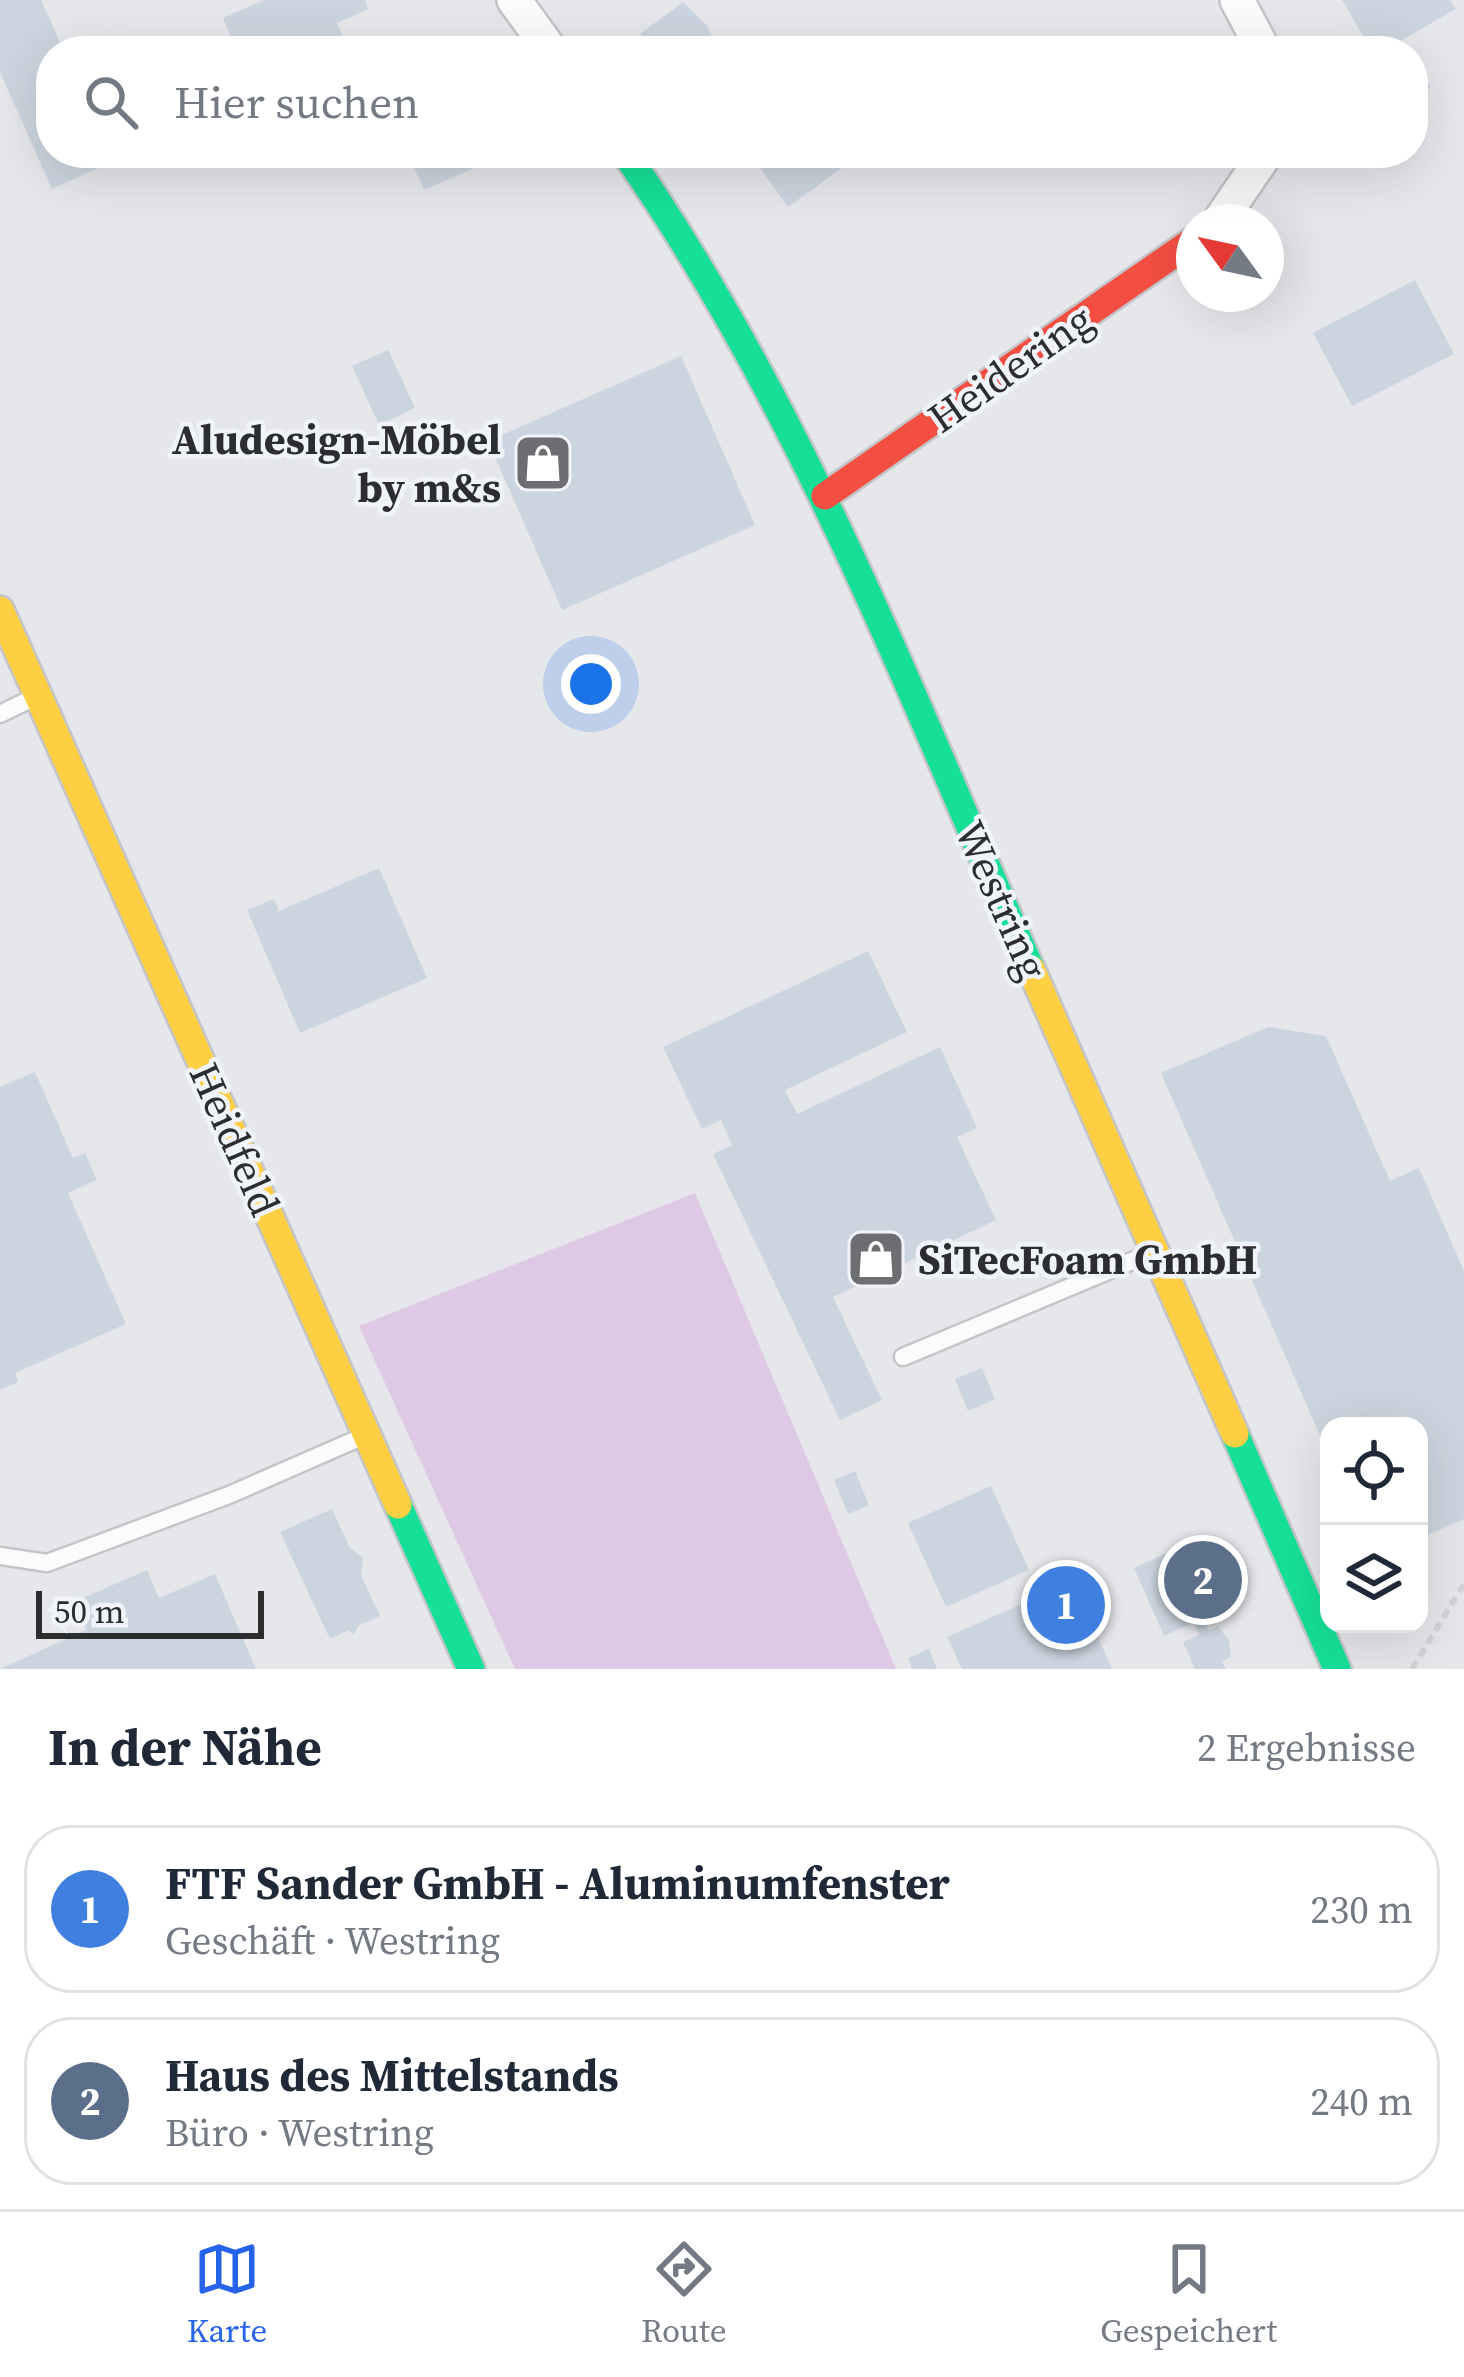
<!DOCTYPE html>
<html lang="de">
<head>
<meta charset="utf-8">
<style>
	:root { --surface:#fff; --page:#f2f2f3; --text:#1f2937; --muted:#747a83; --line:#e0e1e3; --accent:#2563eb }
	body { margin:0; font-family:"Source Serif 4",serif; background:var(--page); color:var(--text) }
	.controls { position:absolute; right:36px; bottom:36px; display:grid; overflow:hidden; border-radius:24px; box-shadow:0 12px 48px #0002 }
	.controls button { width:108px; height:108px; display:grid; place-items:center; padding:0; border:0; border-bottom:3px solid var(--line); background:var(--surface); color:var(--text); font:60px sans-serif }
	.compass { position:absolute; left:1176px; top:204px; width:108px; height:108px; border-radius:50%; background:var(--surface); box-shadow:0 12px 48px #0002; rotate:303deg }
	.scale { position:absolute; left:36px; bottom:30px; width:228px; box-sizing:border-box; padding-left:12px; border:6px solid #2c2d2f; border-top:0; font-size:33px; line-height:42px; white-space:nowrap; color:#2c2d2f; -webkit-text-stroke:9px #f1f3fa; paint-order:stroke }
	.you { position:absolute; left:591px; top:684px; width:42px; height:42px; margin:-30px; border:9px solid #fff; border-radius:50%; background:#1a73e8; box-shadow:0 0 0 18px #1a73e833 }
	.badge { display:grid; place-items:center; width:78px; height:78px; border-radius:50%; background:var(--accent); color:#fff; font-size:39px; font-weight:700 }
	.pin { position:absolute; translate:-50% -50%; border:6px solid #fff; box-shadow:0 3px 12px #0006 }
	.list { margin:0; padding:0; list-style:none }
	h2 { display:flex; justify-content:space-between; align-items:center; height:156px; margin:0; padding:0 48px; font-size:51px }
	h2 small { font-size:39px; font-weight:400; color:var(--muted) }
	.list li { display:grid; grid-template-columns:78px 1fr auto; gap:36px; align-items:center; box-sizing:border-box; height:168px; margin:0 24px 24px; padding:0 24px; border:3px solid var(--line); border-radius:48px }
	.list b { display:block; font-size:45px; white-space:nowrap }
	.list p { margin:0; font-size:39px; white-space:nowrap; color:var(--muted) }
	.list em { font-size:39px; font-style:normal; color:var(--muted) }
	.icon { flex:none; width:66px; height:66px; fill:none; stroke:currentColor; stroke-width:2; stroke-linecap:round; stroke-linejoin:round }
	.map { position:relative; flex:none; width:1464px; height:1669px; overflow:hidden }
	.search { position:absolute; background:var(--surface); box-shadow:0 12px 48px #0002; left:36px; right:36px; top:36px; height:132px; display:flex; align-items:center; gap:30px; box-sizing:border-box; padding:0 42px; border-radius:48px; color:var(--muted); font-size:45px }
	.sheet { height:540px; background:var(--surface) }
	nav { display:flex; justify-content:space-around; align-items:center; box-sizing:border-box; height:168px; border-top:3px solid var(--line); background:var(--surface); font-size:33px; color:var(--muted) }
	nav a { display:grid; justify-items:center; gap:6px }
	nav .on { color:var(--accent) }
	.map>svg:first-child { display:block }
	.green { fill:#dfc8e6 }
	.building { fill:#cbd5df }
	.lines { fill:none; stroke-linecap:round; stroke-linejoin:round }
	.lane-casing { stroke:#c4c5c8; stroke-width:21 }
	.street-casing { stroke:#c4c5c8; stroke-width:38 }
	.fast-casing { stroke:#c4c5c8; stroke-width:32 }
	.slow-casing { stroke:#c4c5c8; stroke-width:32 }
	.jam-casing { stroke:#c4c5c8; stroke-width:32 }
	.path { stroke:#d3d3d5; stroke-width:6; stroke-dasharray:9 6; stroke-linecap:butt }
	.lane { stroke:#fbfbfc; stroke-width:16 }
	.street { stroke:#fbfbfc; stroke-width:33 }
	.fast { stroke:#16e098; stroke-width:27 }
	.slow { stroke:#ffcf43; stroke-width:27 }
	.jam { stroke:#f24e42; stroke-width:27 }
	.labels { text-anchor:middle; stroke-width:9; stroke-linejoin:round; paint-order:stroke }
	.street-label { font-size:42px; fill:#2c2d2f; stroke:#f1f3fa }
	.poi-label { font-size:42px; font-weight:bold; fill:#2c2d2f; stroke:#f1f3fa; text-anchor:end }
</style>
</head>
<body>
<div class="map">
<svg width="1464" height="1669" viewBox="0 0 1464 1669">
	<rect width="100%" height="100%" fill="#e6e7eb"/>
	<path class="green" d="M695,1193L896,1669H515L359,1326Z"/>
	<path class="building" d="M0,0H41L64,51H51V153H109L113,161L52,189L0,72Z
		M264,0H365L368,9L337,23L342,35L306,51H237L223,18Z
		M1342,0H1450L1456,9L1383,51H1372Z
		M683,2L707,26L717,49L652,51L640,34Z
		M1413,57L1431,88L1413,98Z
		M408,153H509L424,190Z
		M749,153H863L788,207Z
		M1415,280L1454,354L1352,406L1313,333Z
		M388,350L415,408L379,425L352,366Z
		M681,356L755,525L562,610L488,441Z
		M379,868L427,978L300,1033L247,910L274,899L279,911Z
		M868,951L907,1032L785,1090L797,1114L940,1047L977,1128L957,1137L996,1220L833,1297L882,1400L840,1420L713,1154L732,1145L721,1120L702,1129L663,1047Z
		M1268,1027L1326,1036L1390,1181L1419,1168L1464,1271V1519L1419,1539V1426H1329V1456L1161,1073Z
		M35,1072L73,1158L85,1153L97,1180L68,1193L126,1324L15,1373L18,1382L0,1390V1087Z
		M982,1368L995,1399L968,1411L955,1379Z
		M855,1471L869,1505L848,1514L834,1480Z
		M991,1486L1029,1570L946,1607L908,1523Z
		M332,1509L350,1548L363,1558L361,1575L380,1616L358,1626L354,1635L348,1630L330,1639L280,1532Z
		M1202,1537L1232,1605L1203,1618L1209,1631L1218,1626L1229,1640L1231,1657L1222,1661L1226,1669H1195L1183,1642L1199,1635L1194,1622L1164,1636L1134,1568Z
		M147,1570L159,1598L215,1574L256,1669H0L86,1630L83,1598Z
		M1073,1581L1112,1669H962L947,1637Z
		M929,1649L937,1669H912L908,1658Z"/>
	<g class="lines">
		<defs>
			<path id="lane" d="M0,714L37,696
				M903,1357L1151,1253
				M0,1556L47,1563L229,1495L364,1436"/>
			<path id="street" d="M514,0L551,51
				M1237,0L1264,51
				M1219,222L1266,153"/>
			<path id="fast" d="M625,153C800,404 909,690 1031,969
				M1235,1434L1337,1669
				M398,1505L471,1669"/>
			<path id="slow" d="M0,610L398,1505
				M1031,969L1235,1434"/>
			<path id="jam" d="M825,496L1194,240"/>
		</defs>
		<use href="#lane" class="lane-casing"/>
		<use href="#street" class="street-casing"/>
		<use href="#fast" class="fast-casing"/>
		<use href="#slow" class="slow-casing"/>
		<use href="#jam" class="jam-casing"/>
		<path class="path" d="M1412,1669L1464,1584"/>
		<use href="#lane" class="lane"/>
		<use href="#street" class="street"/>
		<use href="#fast" class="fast"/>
		<use href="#slow" class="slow"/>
		<use href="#jam" class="jam"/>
	</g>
	<defs>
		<symbol id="shop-square" viewBox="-11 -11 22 22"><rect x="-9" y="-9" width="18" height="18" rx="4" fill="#6d6e71" stroke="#f1f3fa"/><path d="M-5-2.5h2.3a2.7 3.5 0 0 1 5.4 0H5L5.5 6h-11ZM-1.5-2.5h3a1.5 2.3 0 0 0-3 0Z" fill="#fff"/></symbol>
	</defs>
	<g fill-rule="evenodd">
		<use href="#shop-square" x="510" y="430" width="66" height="66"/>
		<use href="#shop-square" x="843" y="1226" width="66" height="66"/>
	</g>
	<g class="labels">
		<g class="street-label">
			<text transform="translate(1010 368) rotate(-35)" y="15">Heidering</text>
			<text transform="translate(1002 900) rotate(66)" y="15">Westring</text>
			<text transform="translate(235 1139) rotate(66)" y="15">Heidfeld</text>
		</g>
		<g class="poi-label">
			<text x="501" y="454">Aludesign-Möbel<tspan x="501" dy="48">by m&amp;s</tspan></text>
			<text x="918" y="1274" text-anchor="start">SiTecFoam GmbH</text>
		</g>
	</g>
</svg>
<div class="controls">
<button><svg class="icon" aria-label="locate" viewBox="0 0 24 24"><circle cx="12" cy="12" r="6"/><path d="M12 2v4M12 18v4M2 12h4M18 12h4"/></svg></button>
<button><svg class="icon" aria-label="layers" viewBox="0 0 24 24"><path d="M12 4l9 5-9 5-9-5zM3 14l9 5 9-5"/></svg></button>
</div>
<svg class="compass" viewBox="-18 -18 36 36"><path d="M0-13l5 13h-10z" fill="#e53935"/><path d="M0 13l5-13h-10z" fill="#747a83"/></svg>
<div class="scale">50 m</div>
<div class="you"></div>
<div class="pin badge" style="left:1066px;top:1605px;background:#3f7fe0">1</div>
<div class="pin badge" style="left:1203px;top:1580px;background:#5c6f8a">2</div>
<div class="search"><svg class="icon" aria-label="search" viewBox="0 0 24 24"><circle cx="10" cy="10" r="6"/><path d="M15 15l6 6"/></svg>Hier suchen</div>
</div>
<section class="sheet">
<h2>In der Nähe<small>2 Ergebnisse</small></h2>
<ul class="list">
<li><span class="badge" style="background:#3f7fe0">1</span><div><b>FTF Sander GmbH - Aluminumfenster</b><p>Geschäft · Westring</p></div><em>230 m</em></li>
<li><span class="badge" style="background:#5c6f8a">2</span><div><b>Haus des Mittelstands</b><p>Büro · Westring</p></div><em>240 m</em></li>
</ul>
</section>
<nav>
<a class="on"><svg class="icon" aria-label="map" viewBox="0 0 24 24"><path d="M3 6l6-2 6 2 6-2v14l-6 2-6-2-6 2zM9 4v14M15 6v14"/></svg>Karte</a>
<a><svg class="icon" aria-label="directions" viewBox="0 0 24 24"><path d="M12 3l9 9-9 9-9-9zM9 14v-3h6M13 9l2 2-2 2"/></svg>Route</a>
<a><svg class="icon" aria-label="saved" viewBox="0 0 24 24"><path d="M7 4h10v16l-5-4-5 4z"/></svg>Gespeichert</a>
</nav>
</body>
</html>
